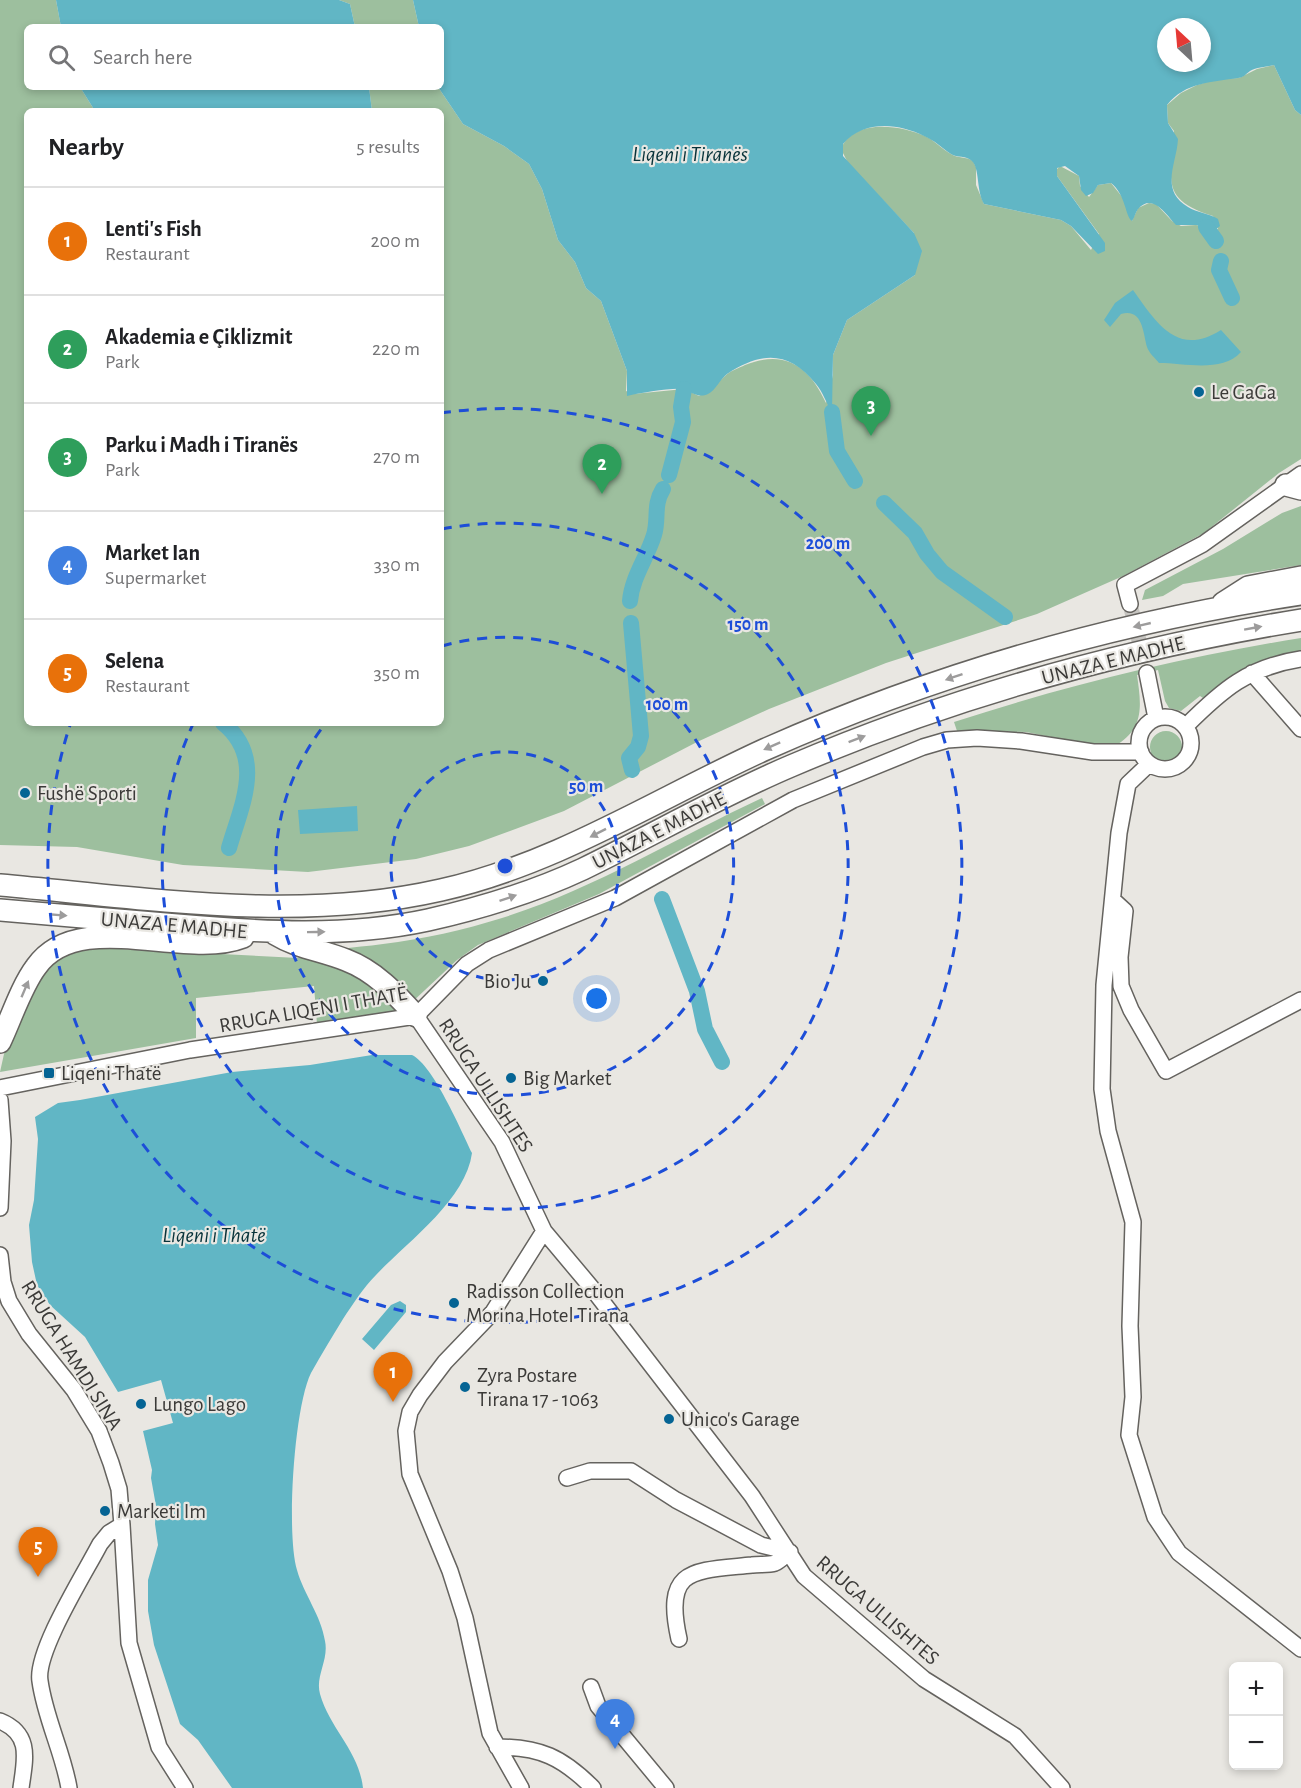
<!DOCTYPE html>
<html lang="en">
<head>
<meta charset="utf-8">
<style>
	:root { --surface:#fff; --page:#f2f2f2; --text:#202124; --muted:#757577; --line:#e0e0e0; --accent:#056494 }
	body { margin:0; font-family:"Alegreya Sans",sans-serif; background:var(--page); color:var(--text) }
	.controls { position:absolute; right:18px; bottom:18px; display:grid; overflow:hidden; border-radius:9px; box-shadow:0 3px 9px #0003 }
	.controls button { width:54px; height:54px; display:grid; place-items:center; padding:0; border:0; border-bottom:2px solid var(--line); background:var(--surface); color:var(--text); font:30px sans-serif }
	.compass { position:absolute; left:1157px; top:18px; width:54px; height:54px; border-radius:50%; background:var(--surface); box-shadow:0 3px 9px #0003; rotate:334deg }
	.you { position:absolute; left:597px; top:999px; width:21px; height:21px; margin:-15px; border:4px solid #fff; border-radius:50%; background:#1a73e8; box-shadow:0 0 0 9px #1a73e833 }
	.badge { display:grid; place-items:center; width:39px; height:39px; border-radius:50%; background:var(--accent); color:#fff; font-size:20px; font-weight:700 }
	.pin { position:absolute; translate:-50% -50px; filter:drop-shadow(0 2px 3px #0008) }
	.pin::after { content:''; position:absolute; top:32px; width:21px; height:18px; background:inherit; clip-path:polygon(0 0,100% 0,50% 100%) }
	.list { margin:0; padding:0; list-style:none }
	h2 { display:flex; justify-content:space-between; align-items:center; height:78px; margin:0; padding:0 24px; font-size:26px }
	h2 small { font-size:20px; font-weight:400; color:var(--muted) }
	.list li { display:grid; grid-template-columns:39px 1fr auto; gap:18px; align-items:center; box-sizing:border-box; height:108px; padding:0 24px; border-top:2px solid var(--line) }
	.list b { display:block; font-size:22px; white-space:nowrap }
	.list p { margin:0; font-size:20px; white-space:nowrap; color:var(--muted) }
	.list em { font-size:20px; font-style:normal; color:var(--muted) }
	.icon { flex:none; width:33px; height:33px; fill:none; stroke:currentColor; stroke-width:2; stroke-linecap:round; stroke-linejoin:round }
	.map { position:relative; flex:none; width:1301px; height:1788px; overflow:hidden }
	.search { position:absolute; background:var(--surface); box-shadow:0 3px 9px #0003; left:24px; top:24px; width:420px; height:66px; display:flex; align-items:center; gap:15px; box-sizing:border-box; padding:0 21px; border-radius:9px; color:var(--muted); font-size:22px }
	.panel { position:absolute; background:var(--surface); box-shadow:0 3px 9px #0003; left:24px; top:108px; width:420px; height:618px; border-radius:9px }
	.map>svg:first-child { display:block }
	.green { fill:#9dbf9e }
	.water { fill:#61b6c5; fill-rule:evenodd }
	.lines { fill:none; stroke-linecap:round; stroke-linejoin:round }
	.canal { stroke:#61b6c5; stroke-width:16 }
	.minor-tunnel { stroke:#c6c4c0; stroke-width:15; stroke-dasharray:15 8; stroke-linecap:butt }
	.minor-casing { stroke:#65635f; stroke-width:18 }
	.highway-casing { stroke:#65635f; stroke-width:24 }
	.minor { stroke:#fff; stroke-width:15 }
	.highway { stroke:#fff; stroke-width:21 }
	.oneway { fill:#9d9c9c }
	.ring { fill:none; stroke:#1d4ed8; stroke-width:3; stroke-dasharray:10 8 }
	.poi-dot { fill:#056494; stroke:#e9e7e2; stroke-width:2 }
	.labels { text-anchor:middle; stroke-width:4.5; stroke-linejoin:round; paint-order:stroke }
	.poi-label { font-size:21px; fill:#3b3a38; stroke:#e9e7e2; text-anchor:start }
	.street-label { font-size:21px; fill:#3b3a38; stroke:#e9e7e2 }
	.water-label { font-size:22px; font-style:italic; fill:#08333a; stroke:#e9e7e2 }
	.centre { fill:#1d4ed8; stroke:#e9e7e2; stroke-width:3 }
	.ring-label { font-size:18px; text-anchor:middle; font-weight:bold; fill:#1d4ed8; stroke:#e9e7e2; stroke-width:4.5; stroke-linejoin:round; paint-order:stroke }
</style>
</head>
<body>
<div class="map">
<svg width="1301" height="1788" viewBox="0 0 1301 1788">
	<rect width="100%" height="100%" fill="#e9e7e2"/>
	<path class="green" d="M0,0H56L61,27H27V87H80L95,111H27V723H441V111H372L369,87H438L463,124L504,146L529,164L542,189L558,240L575,262L586,288L601,301L627,371L626,391L633,394L684,389L699,396C709,390 716,384 725,376C730,371 739,368 745,365C785,349 809,366 826,403L833,375V355L847,320L915,275L914,233L848,163L841,149C853,118 901,125 925,136C934,140 942,149 951,154C958,159 966,156 973,161L976,167V185L984,204L1061,220L1071,226L1091,250L1099,234L1057,176L1055,171L1060,166L1079,176L1080,186L1089,197L1098,185L1111,183L1123,198L1132,221L1138,208L1149,203L1156,204L1172,221L1181,226L1196,225L1215,230L1218,229L1213,216C1158,199 1172,179 1174,131L1168,123L1167,105L1181,93L1197,85L1217,79L1239,78L1257,69L1274,65L1295,110L1301,115V459L1279,473L1204,533L1123,576L1037,614L886,663L769,709L697,742L564,811L469,846L416,859L308,872L183,865L77,847L0,845Z
		M339,0H413L419,27H355L350,4Z
		M1301,506V565L1183,584L1163,596L1142,600L1145,590L1223,549L1282,513Z
		M1301,638V653C1263,657 1231,673 1203,698L1200,696L1181,711L1169,708L1165,701L1158,670L1137,675C1141,703 1145,727 1118,744L1092,745L1026,732L957,731L954,722C1068,685 1183,657 1301,638Z
		M1150 747a16 16 0 1 1 32 0a16 16 0 1 1-32 0Z
		M762,798L765,804L599,894L478,945L457,960L409,1005L392,1015L317,1024L314,986L196,998V1038L0,1072L8,1036L40,967L82,947L298,958C326,949 353,948 383,944C423,939 464,930 502,918C594,889 676,838 762,798Z"/>
	<path class="water" d="M56,0H339L350,4L355,27H61Z
		M413,0H1301V115L1295,110L1274,65C1266,67 1257,67 1250,71C1246,74 1243,78 1238,78C1213,82 1185,82 1167,105L1168,123L1178,139C1177,163 1159,190 1188,207C1197,213 1209,213 1218,219L1220,226L1215,230L1196,225H1176C1167,216 1153,192 1138,209C1135,213 1135,217 1132,221C1125,216 1126,195 1111,183L1098,185L1093,193L1086,196L1081,190L1079,176L1065,166L1057,168V176L1105,243V251L1098,254L1071,226L1061,220L984,204C976,190 980,169 972,161C966,155 957,158 951,154C942,148 934,140 924,136C898,123 863,120 843,144V156L914,233L922,251L915,275L847,320L833,355L832,412C826,403 823,392 816,384C789,351 762,351 727,374C720,379 716,390 708,394C698,399 691,391 682,389C669,388 641,393 627,396V371L601,301L586,288L575,262L558,240L542,189L529,164L504,146L463,124L438,87H441V27H419ZM1166,27H1202V63H1166Z
		M80,87H369L372,111H95Z
		M1133,290C1156,322 1177,358 1221,330L1241,352C1222,373 1185,363 1159,363C1155,358 1149,353 1147,347C1143,333 1143,308 1121,314L1110,327L1104,320L1115,303Z
		M357,806L358,831L300,834L298,810Z
		M372,1055H412C433,1065 461,1130 472,1153C466,1200 407,1242 376,1275C363,1288 353,1304 343,1319C332,1337 321,1355 311,1373C294,1407 286,1534 297,1570C304,1595 321,1615 325,1641C329,1660 315,1676 320,1694C330,1729 359,1751 363,1788H232L198,1740L180,1724L154,1645L148,1611V1580L158,1545L155,1524L156,1506L151,1478L152,1470L143,1431L173,1423L161,1380L118,1392L85,1337L50,1305L37,1285L32,1262L29,1225L34,1200L38,1139L35,1117L58,1103L80,1100L232,1072L310,1065Z
		M400,1301L406,1305V1312L374,1350L362,1339L391,1305Z"/>
	<g class="lines">
		<path class="canal" d="M1206,227L1216,241
			M1221,261L1219,270L1232,298
			M832,412L837,451L855,481
			M669,475L683,422L681,407L684,389
			M884,503L915,533L927,554L942,572L1005,617
			M630,601C632,577 647,558 654,535C659,519 653,505 663,489
			M631,623L641,736L638,747L629,758L632,770
			M223,723C266,758 241,806 229,848
			M662,899L697,991L705,1029L722,1062"/>
		<path class="minor-tunnel" d="M1130,604L1147,673"/>
		<defs>
			<path id="minor" d="M1130,604L1125,585L1203,544L1301,474
				M1147,673L1156,718
				M1252,673L1301,729
				M1139 743a26 26 0 1 1 52 0a26 26 0 1 1-52 0Z
				M1186,726C1222,690 1248,667 1301,659
				M1149,764L1128,784L1119,833L1104,985L1102,1089L1108,1131L1133,1222L1130,1326L1133,1397L1129,1435L1155,1517L1179,1553L1301,1649
				M1113,900L1125,911L1120,957L1121,986L1131,1010L1166,1071L1301,1000
				M416,1016L502,1142L544,1231L591,1287L752,1496L804,1576L924,1679L1015,1736L1062,1788
				M0,1088L190,1050L416,1016L467,964L489,950L615,898L793,800L923,747L947,740L977,738L1021,741L1093,752H1141
				M0,1100L3,1141L0,1208
				M0,1255L3,1282L9,1301L29,1334L74,1390L99,1431L111,1463L119,1489L122,1525L129,1643L159,1747L185,1788
				M567,1478L590,1471H631L676,1500L761,1545L790,1552
				M679,1639C663,1567 693,1571 752,1565C759,1564 768,1565 775,1563C780,1561 785,1555 790,1552
				M591,1687L598,1706L666,1788
				M0,1721C32,1734 25,1759 21,1788
				M497,1747C540,1747 562,1757 593,1788
				M69,1788C63,1752 45,1718 40,1681C35,1652 85,1573 100,1544L109,1533L122,1525
				M521,1788L490,1733L465,1618L450,1571L410,1474L406,1431L410,1412L420,1395L445,1362L493,1312L544,1231"/>
			<path id="highway" d="M1286,485L1301,489
				M1223,603L1248,587L1301,577
				M0,885C146,898 296,923 441,890C557,864 658,798 766,749C935,674 1117,622 1301,594
				M0,910C59,915 118,920 177,925C260,932 345,938 428,920C481,908 534,892 583,869C653,835 720,796 791,766C955,696 1125,649 1301,620
				M275,934C298,948 321,950 346,960C375,971 395,993 416,1016
				M0,1042C11,1019 21,987 36,967C78,907 185,960 243,937"/>
		</defs>
		<use href="#minor" class="minor-casing"/>
		<use href="#highway" class="highway-casing"/>
		<use href="#minor" class="minor"/>
		<use href="#highway" class="highway"/>
	</g>
	<defs><path id="oneway-solid" d="M-6-.8H1V-3.2L6.5 0L1 3.2V.8H-6Z" transform="scale(1.5)"/></defs>
	<g class="oneway">
		<use href="#oneway-solid" transform="translate(1142 625) rotate(167)"/>
		<use href="#oneway-solid" transform="translate(1253 628) rotate(-10)"/>
		<use href="#oneway-solid" transform="translate(954 677) rotate(161)"/>
		<use href="#oneway-solid" transform="translate(857 739) rotate(-21)"/>
		<use href="#oneway-solid" transform="translate(772 746) rotate(156)"/>
		<use href="#oneway-solid" transform="translate(598 833) rotate(153)"/>
		<use href="#oneway-solid" transform="translate(508 898) rotate(-19)"/>
		<use href="#oneway-solid" transform="translate(58 915) rotate(5)"/>
		<use href="#oneway-solid" transform="translate(316 932) rotate(-1)"/>
		<use href="#oneway-solid" transform="translate(25 989) rotate(-67)"/>
	</g>
	<g class="ring">
		<circle cx="505" cy="866" r="114"/>
		<path d="M442 646A229 229 0 1 1 326 723"/>
		<path d="M442 529A343 343 0 1 1 193 724"/>
		<path d="M441 413A457 457 0 1 1 70 725"/>
	</g>
	<g class="poi-dot">
		<circle cx="1199" cy="392" r="6"/>
		<circle cx="25" cy="793" r="6"/>
		<circle cx="543" cy="981" r="6"/>
		<rect x="43" y="1067" width="12" height="12" rx="3"/>
		<circle cx="511" cy="1078" r="6"/>
		<circle cx="454" cy="1303" r="6"/>
		<circle cx="465" cy="1387" r="6"/>
		<circle cx="141" cy="1404" r="6"/>
		<circle cx="669" cy="1419" r="6"/>
		<circle cx="105" cy="1511" r="6"/>
	</g>
	<g class="labels">
		<g class="poi-label">
			<text x="1211" y="399">Le GaGa</text>
			<text x="37" y="800">Fushë Sporti</text>
			<text x="531" y="988" text-anchor="end">Bio Ju</text>
			<text x="61" y="1080">Liqeni Thatë</text>
			<text x="523" y="1085">Big Market</text>
			<text x="466" y="1298">Radisson Collection<tspan x="466" dy="24">Morina Hotel Tirana</tspan></text>
			<text x="477" y="1382">Zyra Postare<tspan x="477" dy="24">Tirana 17 - 1063</tspan></text>
			<text x="153" y="1411">Lungo Lago</text>
			<text x="681" y="1426">Unico's Garage</text>
			<text x="117" y="1518">Marketi Im</text>
		</g>
		<g class="street-label">
			<text transform="translate(1113 660) rotate(-14)" y="7">UNAZA E MADHE</text>
			<text transform="translate(659 830) rotate(-27)" y="7">UNAZA E MADHE</text>
			<text transform="translate(174 925) rotate(5)" y="7">UNAZA E MADHE</text>
			<text transform="translate(313 1009) rotate(-10)" y="7">RRUGA LIQENI I THATË</text>
			<text transform="translate(486 1085) rotate(57)" y="7">RRUGA ULLISHTES</text>
			<text transform="translate(72 1355) rotate(58)" y="7">RRUGA HAMDI SINA</text>
			<text transform="translate(878 1610) rotate(41)" y="7">RRUGA ULLISHTES</text>
		</g>
		<g class="water-label">
			<text x="690" y="161">Liqeni i Tiranës</text>
			<text x="214" y="1242">Liqeni i Thatë</text>
		</g>
	</g>
	<circle cx="505" cy="866" r="9" class="centre"/>
	<g class="ring-label">
		<text x="828" y="549">200 m</text>
		<text x="748" y="630">150 m</text>
		<text x="667" y="710">100 m</text>
		<text x="586" y="792">50 m</text>
	</g>
</svg>
<div class="controls">
<button>+</button>
<button>−</button>
</div>
<svg class="compass" viewBox="-18 -18 36 36"><path d="M0-13l5 13h-10z" fill="#e53935"/><path d="M0 13l5-13h-10z" fill="#757577"/></svg>
<div class="you"></div>
<div class="pin badge" style="left:393px;top:1402px;background:#e8710a">1</div>
<div class="pin badge" style="left:602px;top:494px;background:#2e9e5b">2</div>
<div class="pin badge" style="left:871px;top:436px;background:#2e9e5b">3</div>
<div class="pin badge" style="left:615px;top:1749px;background:#3f7fe0">4</div>
<div class="pin badge" style="left:38px;top:1577px;background:#e8710a">5</div>
<div class="search"><svg class="icon" aria-label="search" viewBox="0 0 24 24"><circle cx="10" cy="10" r="6"/><path d="M15 15l6 6"/></svg>Search here</div>
<section class="panel">
<h2>Nearby<small>5 results</small></h2>
<ul class="list">
<li><span class="badge" style="background:#e8710a">1</span><div><b>Lenti's Fish</b><p>Restaurant</p></div><em>200 m</em></li>
<li><span class="badge" style="background:#2e9e5b">2</span><div><b>Akademia e Çiklizmit</b><p>Park</p></div><em>220 m</em></li>
<li><span class="badge" style="background:#2e9e5b">3</span><div><b>Parku i Madh i Tiranës</b><p>Park</p></div><em>270 m</em></li>
<li><span class="badge" style="background:#3f7fe0">4</span><div><b>Market Ian</b><p>Supermarket</p></div><em>330 m</em></li>
<li><span class="badge" style="background:#e8710a">5</span><div><b>Selena</b><p>Restaurant</p></div><em>350 m</em></li>
</ul>
</section>
</div>
</body>
</html>
